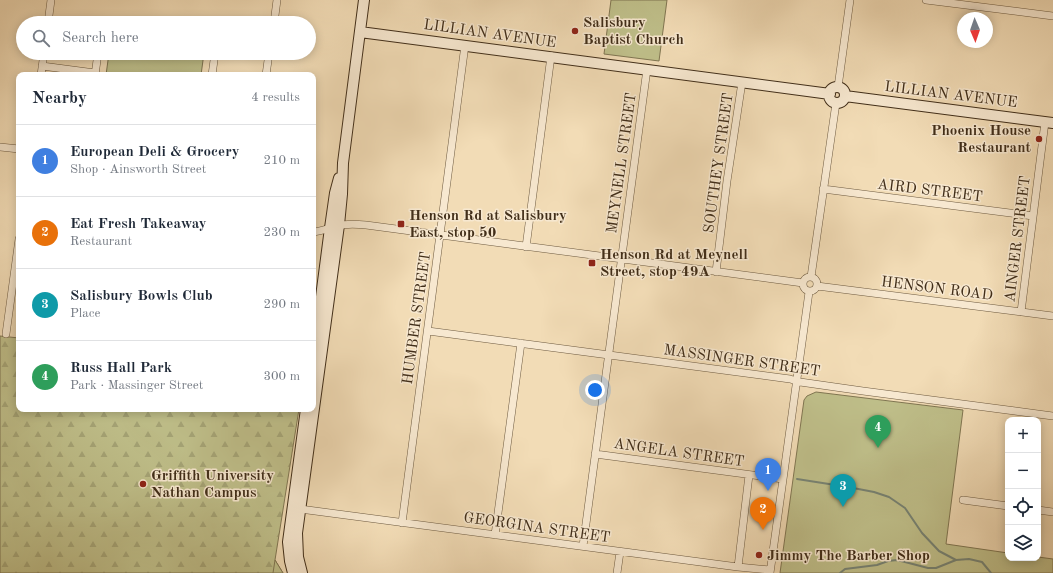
<!DOCTYPE html>
<html lang="en">
<head>
<meta charset="utf-8">
<style>
	:root { --surface:#fff; --page:#f6f6f7; --text:#1f2937; --muted:#747a83; --line:#e0e1e3; --accent:#8f2418 }
	body { margin:0; font-family:"Old Standard TT",serif; background:var(--page); color:var(--text) }
	.controls { position:absolute; right:12px; bottom:12px; display:grid; overflow:hidden; border-radius:8px; box-shadow:0 2px 10px #0003 }
	.controls button { width:36px; height:36px; display:grid; place-items:center; padding:0; border:0; border-bottom:1px solid var(--line); background:var(--surface); color:var(--text); font:20px sans-serif }
	.compass { position:absolute; left:957px; top:12px; width:36px; height:36px; border-radius:50%; background:var(--surface); box-shadow:0 2px 10px #0003; rotate:178deg }
	.you { position:absolute; left:595px; top:390px; width:14px; height:14px; margin:-10px; border:3px solid #fff; border-radius:50%; background:#1a73e8; box-shadow:0 0 0 6px #1a73e833 }
	.badge { display:grid; place-items:center; width:26px; height:26px; border-radius:50%; background:var(--accent); color:#fff; font-size:13px; font-weight:700 }
	.pin { position:absolute; translate:-50% -33px; filter:drop-shadow(0 1px 2px #0008) }
	.pin::after { content:''; position:absolute; top:21px; width:14px; height:12px; background:inherit; clip-path:polygon(0 0,100% 0,50% 100%) }
	.list { margin:0; padding:0; list-style:none }
	h2 { display:flex; justify-content:space-between; align-items:center; height:52px; margin:0; padding:0 16px; font-size:17px }
	h2 small { font-size:13px; font-weight:400; color:var(--muted) }
	.list li { display:grid; grid-template-columns:26px 1fr auto; gap:12px; align-items:center; box-sizing:border-box; height:72px; padding:0 16px; border-top:1px solid var(--line) }
	.list b { display:block; font-size:15px; white-space:nowrap }
	.list p { margin:0; font-size:13px; white-space:nowrap; color:var(--muted) }
	.list em { font-size:13px; font-style:normal; color:var(--muted) }
	.icon { flex:none; width:22px; height:22px; fill:none; stroke:currentColor; stroke-width:2; stroke-linecap:round; stroke-linejoin:round }
	.map { position:relative; flex:none; width:1053px; height:573px; overflow:hidden }
	.search { position:absolute; background:var(--surface); box-shadow:0 2px 10px #0003; left:16px; top:16px; width:300px; height:44px; display:flex; align-items:center; gap:10px; box-sizing:border-box; padding:0 14px; border-radius:22px; color:var(--muted); font-size:15px }
	.panel { position:absolute; background:var(--surface); box-shadow:0 2px 10px #0003; left:16px; top:72px; width:300px; height:340px; border-radius:8px }
	.map>svg:first-child { display:block }
	.forest { fill:url(#forest-firs); stroke:#807652 }
	.park { fill:#bfbf8a; stroke:#807652 }
	.lines { fill:none; stroke-linecap:round; stroke-linejoin:round }
	.stream { stroke:#778374; stroke-width:2 }
	.street-casing { stroke:#6d5a40; stroke-width:8 }
	.secondary-casing { stroke:#412e19; stroke-width:12 }
	.street { stroke:#f7e8d0; stroke-width:7 }
	.secondary { stroke:#f7e8d0; stroke-width:10 }
	.poi-dot { fill:#8f2418; stroke:#f7e8d0; stroke-width:1.5 }
	.labels { text-anchor:middle; stroke-width:3; stroke-linejoin:round; paint-order:stroke }
	.poi-label { font-size:15px; font-weight:bold; fill:#412e19; stroke:#f7e8d0; text-anchor:start }
	.street-label { font-size:15px; fill:#412e19; stroke:#f7e8d0 }
</style>
</head>
<body>
<div class="map">
<svg width="1053" height="573" viewBox="0 0 1053 573">
	<defs>
		<pattern id="forest-firs" width="22" height="20" patternUnits="userSpaceOnUse"><rect width="22" height="20" fill="#bfbf8a"/><path d="M5 1l3.5 6h-7zM16 11l3.5 6h-7z" fill="#a5a476"/></pattern>
	</defs>
	<rect width="100%" height="100%" fill="#f2dcb6"/>
	<filter id="stains"><feTurbulence type="fractalNoise" baseFrequency=".005" numOctaves="4"/><feColorMatrix values="0 0 0 0 .2 0 0 0 0 .09 0 0 0 0 .02 0 0 0 .5 -.17"/></filter>
	<radialGradient id="worn" r=".72"><stop offset=".6" stop-color="#630" stop-opacity="0"/><stop offset="1" stop-color="#630" stop-opacity=".3"/></radialGradient>
	<path class="forest" d="M0,336L19,338V409H299L275,560L283,573H0Z"/>
	<path class="park" d="M611,0H667L659,61L604,54Z
		M109,53H204L201,75H106Z
		M816,392L963,410L946,544L1008,553V558H1038V557L1053,559V573H780L804,400L807,396Z
		M275,560L283,573H273Z"/>
	<g class="lines">
		<path class="stream" d="M797,479L848,487L874,492L889,497L905,508L922,533L939,551L956,560
			M840,573L845,569L877,565L888,561L897,560L905,562L928,568H936L956,560L969,559L982,562L991,573"/>
		<defs>
			<path id="street" d="M926,0L1053,16
				M48,23L51,0
				M274,23L277,0
				M42,66L95,73
				M41,75L44,53
				M95,75L98,53
				M212,75L215,53
				M266,75L269,53
				M838,87L850,0
				M0,147L19,149
				M823,189L1033,216
				M313,232C322,231 329,228 338,226C347,223 357,224 366,225L803,283
				M526,247L551,56
				M716,272L727,181L742,82
				M803 284a7 7 0 1 1 14 0a7 7 0 1 1-14 0Z
				M811,277L836,103
				M817,286L1053,316
				M1021,312L1045,122
				M428,331L790,379L800,382L863,391L1053,416
				M6,334L19,239
				M595,454L783,479
				M963,500L1008,506
				M300,509L738,567L770,570
				M1038,510L1053,512
				M402,523L465,45
				M495,535L521,343
				M583,546L647,69
				M738,567L749,475
				M617,573L620,552
				M770,573L809,292"/>
			<path id="secondary" d="M360,32L830,94
				M829 95a8 8 0 1 1 16 0a8 8 0 1 1-16 0Z
				M845,96L1053,123
				M313,358L330,228L335,193L339,178
				M293,573L290,561L288,542L306,409
				M302,573L298,557L297,533L339,225L342,194L343,163L364,0"/>
		</defs>
		<use href="#street" class="street-casing"/>
		<use href="#secondary" class="secondary-casing"/>
		<use href="#street" class="street"/>
		<use href="#secondary" class="secondary"/>
	</g>
	<g class="poi-dot">
		<circle cx="575" cy="31" r="4"/>
		<circle cx="1039" cy="139" r="4"/>
		<rect x="397" y="220" width="8" height="8" rx="2"/>
		<rect x="588" y="259" width="8" height="8" rx="2"/>
		<circle cx="143" cy="484" r="4"/>
		<circle cx="759" cy="555" r="4"/>
	</g>
	<g class="labels">
		<g class="poi-label">
			<text x="583" y="27">Salisbury<tspan x="583" dy="17">Baptist Church</tspan></text>
			<text x="1031" y="135" text-anchor="end">Phoenix House<tspan x="1031" dy="17">Restaurant</tspan></text>
			<text x="409" y="220">Henson Rd at Salisbury<tspan x="409" dy="17">East, stop 50</tspan></text>
			<text x="600" y="259">Henson Rd at Meynell<tspan x="600" dy="17">Street, stop 49A</tspan></text>
			<text x="151" y="480">Griffith University<tspan x="151" dy="17">Nathan Campus</tspan></text>
			<text x="767" y="560">Jimmy The Barber Shop</text>
		</g>
		<g class="street-label">
			<text transform="translate(490 33) rotate(8)" y="5">LILLIAN AVENUE</text>
			<text transform="translate(951 94) rotate(7)" y="5">LILLIAN AVENUE</text>
			<text transform="translate(621 163) rotate(-82)" y="5">MEYNELL STREET</text>
			<text transform="translate(718 163) rotate(-82)" y="5">SOUTHEY STREET</text>
			<text transform="translate(930 190) rotate(7)" y="5">AIRD STREET</text>
			<text transform="translate(1017 239) rotate(-83)" y="5">AINGER STREET</text>
			<text transform="translate(937 288) rotate(7)" y="5">HENSON ROAD</text>
			<text transform="translate(416 318) rotate(-82)" y="5">HUMBER STREET</text>
			<text transform="translate(742 360) rotate(8)" y="5">MASSINGER STREET</text>
			<text transform="translate(679 452) rotate(8)" y="5">ANGELA STREET</text>
			<text transform="translate(537 527) rotate(8)" y="5">GEORGINA STREET</text>
		</g>
	</g>
	<rect width="100%" height="100%" filter="url(#stains)"/>
	<rect width="100%" height="100%" fill="url(#worn)"/>
</svg>
<div class="controls">
<button>+</button>
<button>−</button>
<button><svg class="icon" aria-label="locate" viewBox="0 0 24 24"><circle cx="12" cy="12" r="6"/><path d="M12 2v4M12 18v4M2 12h4M18 12h4"/></svg></button>
<button><svg class="icon" aria-label="layers" viewBox="0 0 24 24"><path d="M12 4l9 5-9 5-9-5zM3 14l9 5 9-5"/></svg></button>
</div>
<svg class="compass" viewBox="-18 -18 36 36"><path d="M0-13l5 13h-10z" fill="#e53935"/><path d="M0 13l5-13h-10z" fill="#747a83"/></svg>
<div class="you"></div>
<div class="pin badge" style="left:768px;top:491px;background:#3f7fe0">1</div>
<div class="pin badge" style="left:763px;top:530px;background:#e8710a">2</div>
<div class="pin badge" style="left:843px;top:507px;background:#0f9aa8">3</div>
<div class="pin badge" style="left:878px;top:448px;background:#2e9e5b">4</div>
<div class="search"><svg class="icon" aria-label="search" viewBox="0 0 24 24"><circle cx="10" cy="10" r="6"/><path d="M15 15l6 6"/></svg>Search here</div>
<section class="panel">
<h2>Nearby<small>4 results</small></h2>
<ul class="list">
<li><span class="badge" style="background:#3f7fe0">1</span><div><b>European Deli &amp; Grocery</b><p>Shop · Ainsworth Street</p></div><em>210 m</em></li>
<li><span class="badge" style="background:#e8710a">2</span><div><b>Eat Fresh Takeaway</b><p>Restaurant</p></div><em>230 m</em></li>
<li><span class="badge" style="background:#0f9aa8">3</span><div><b>Salisbury Bowls Club</b><p>Place</p></div><em>290 m</em></li>
<li><span class="badge" style="background:#2e9e5b">4</span><div><b>Russ Hall Park</b><p>Park · Massinger Street</p></div><em>300 m</em></li>
</ul>
</section>
</div>
</body>
</html>
